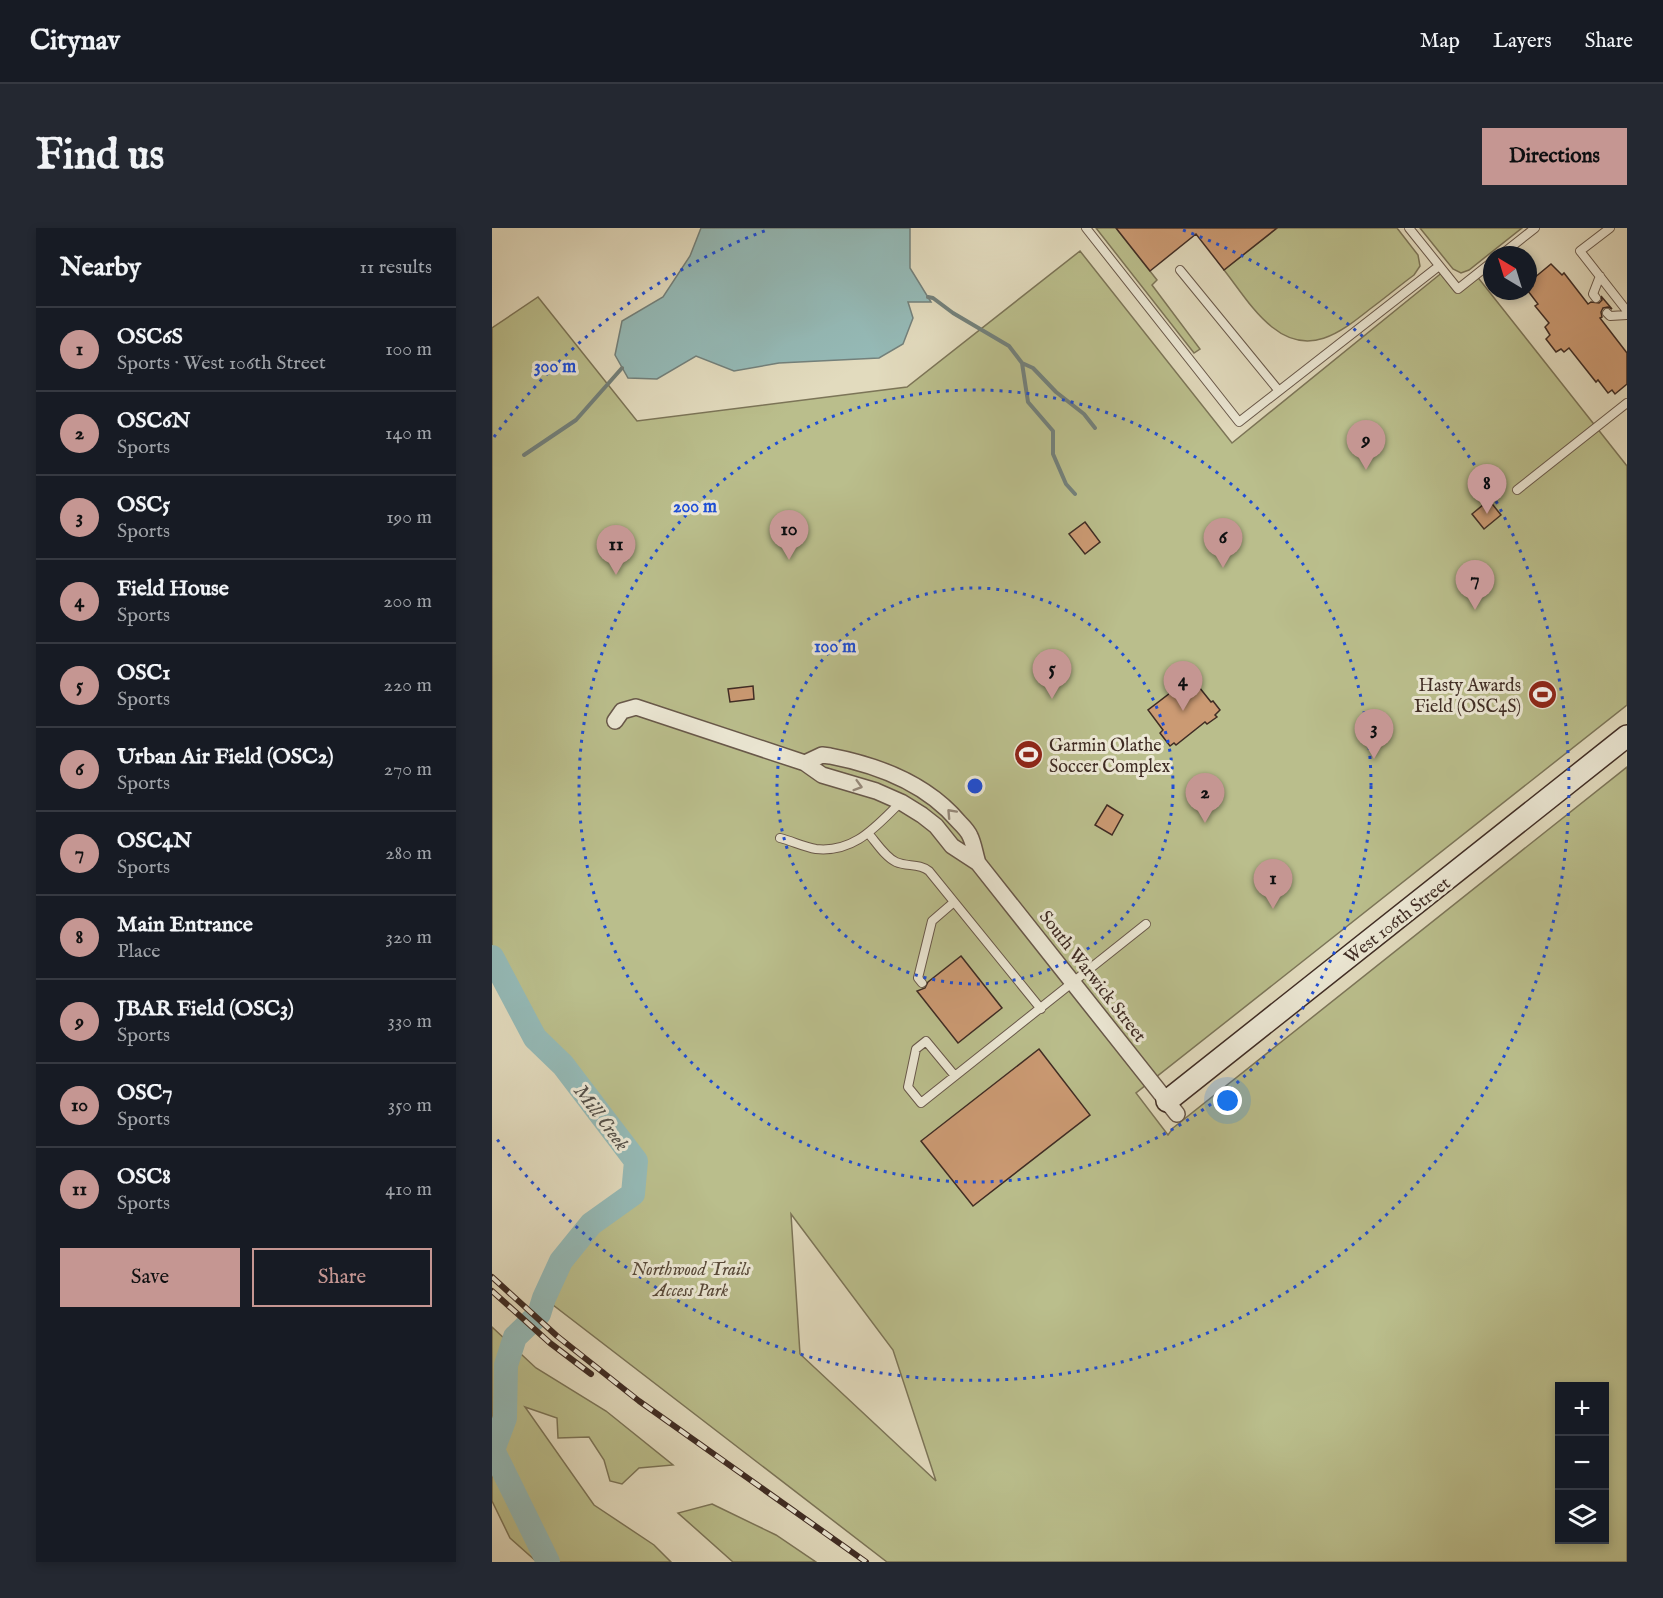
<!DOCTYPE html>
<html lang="en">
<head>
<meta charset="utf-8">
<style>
	:root { --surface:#171b24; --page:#242831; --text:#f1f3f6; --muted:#9ea1a6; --line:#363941; --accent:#c59692 }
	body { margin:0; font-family:"IM FELL English",serif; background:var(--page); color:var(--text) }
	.controls { position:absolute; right:18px; bottom:18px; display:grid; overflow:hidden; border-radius:0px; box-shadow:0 3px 9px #0003 }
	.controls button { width:54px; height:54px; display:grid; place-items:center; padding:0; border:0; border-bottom:2px solid var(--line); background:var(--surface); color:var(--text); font:30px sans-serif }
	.compass { position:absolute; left:991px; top:18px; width:54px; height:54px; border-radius:50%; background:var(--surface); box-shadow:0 3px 9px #0003; rotate:322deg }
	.you { position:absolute; left:736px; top:873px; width:21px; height:21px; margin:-15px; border:4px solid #fff; border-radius:50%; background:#1a73e8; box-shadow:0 0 0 9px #1a73e833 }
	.badge { display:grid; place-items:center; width:39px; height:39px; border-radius:50%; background:var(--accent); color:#111; font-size:20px; font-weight:700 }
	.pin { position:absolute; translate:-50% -50px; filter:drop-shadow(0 2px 3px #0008) }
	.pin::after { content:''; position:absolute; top:32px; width:21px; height:18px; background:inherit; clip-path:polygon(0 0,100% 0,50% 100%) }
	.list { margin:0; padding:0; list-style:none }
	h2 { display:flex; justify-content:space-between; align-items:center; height:78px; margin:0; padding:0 24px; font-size:26px }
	h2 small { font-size:20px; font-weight:400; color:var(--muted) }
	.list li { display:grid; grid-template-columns:39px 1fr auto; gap:18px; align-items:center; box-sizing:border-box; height:84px; padding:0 24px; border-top:2px solid var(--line) }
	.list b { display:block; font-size:22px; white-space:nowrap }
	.list p { margin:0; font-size:20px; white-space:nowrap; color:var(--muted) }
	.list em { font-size:20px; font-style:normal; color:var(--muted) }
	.actions { display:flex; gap:12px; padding:18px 24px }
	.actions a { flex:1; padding:14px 0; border:2px solid var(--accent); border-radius:0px; text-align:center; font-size:21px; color:var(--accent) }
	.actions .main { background:var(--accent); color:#111 }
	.icon { flex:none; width:33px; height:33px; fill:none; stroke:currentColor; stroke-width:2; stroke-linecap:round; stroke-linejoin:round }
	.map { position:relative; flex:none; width:1135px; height:1334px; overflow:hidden; border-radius:0px }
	header { display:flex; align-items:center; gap:36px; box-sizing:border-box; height:84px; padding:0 30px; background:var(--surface); border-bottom:2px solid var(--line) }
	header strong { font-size:28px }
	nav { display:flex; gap:33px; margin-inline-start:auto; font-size:21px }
	.intro { display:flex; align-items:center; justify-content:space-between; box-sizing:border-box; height:144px; padding:0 36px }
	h1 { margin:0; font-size:42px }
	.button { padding:15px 27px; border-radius:0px; background:var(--accent); color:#111; font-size:21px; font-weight:700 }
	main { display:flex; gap:36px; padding:0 36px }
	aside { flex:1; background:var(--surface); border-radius:0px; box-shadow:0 3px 9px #0003 }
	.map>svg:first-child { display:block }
	.green { fill:#babe8c; stroke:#7c7558; stroke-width:1.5; fill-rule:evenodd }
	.water { fill:#95bab7; stroke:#73817c; stroke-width:1.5 }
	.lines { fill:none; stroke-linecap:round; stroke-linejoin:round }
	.stream { stroke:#73817c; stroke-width:4 }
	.river { stroke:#95bab7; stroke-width:24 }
	.building { fill:#cb9a73; stroke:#3f2c24; stroke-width:1.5 }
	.lane-casing { stroke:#68584a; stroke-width:10 }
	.street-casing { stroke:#68584a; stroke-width:18 }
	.secondary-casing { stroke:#3f2c24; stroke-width:24 }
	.lane { stroke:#ece8d5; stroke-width:8 }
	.street { stroke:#ece8d5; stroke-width:15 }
	.secondary { stroke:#ece8d5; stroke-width:21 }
	.rail-casing { stroke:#3f2c24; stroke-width:6 }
	.rail { stroke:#ece8d5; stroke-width:4; stroke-dasharray:11; stroke-linecap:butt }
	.oneway { stroke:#968a7c }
	.ring { fill:none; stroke:#1d4ed8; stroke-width:3; stroke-dasharray:3 6 }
	.labels { text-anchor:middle; stroke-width:6; stroke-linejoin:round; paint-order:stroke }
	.poi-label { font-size:18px; fill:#3f2c24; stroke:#ece8d5; text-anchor:end }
	.street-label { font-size:18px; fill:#3f2c24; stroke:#ece8d5 }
	.park-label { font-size:18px; font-style:italic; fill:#584939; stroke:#ece8d5 }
	.water-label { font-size:20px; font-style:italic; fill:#545049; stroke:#ece8d5 }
	.centre { fill:#1d4ed8; stroke:#ece8d5; stroke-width:3 }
	.ring-label { font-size:18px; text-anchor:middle; font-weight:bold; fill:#1d4ed8; stroke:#ece8d5; stroke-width:6; stroke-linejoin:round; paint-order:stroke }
</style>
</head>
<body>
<header>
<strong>Citynav</strong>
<nav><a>Map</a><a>Layers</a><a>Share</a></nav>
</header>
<div class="intro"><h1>Find us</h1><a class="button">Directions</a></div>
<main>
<aside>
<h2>Nearby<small>11 results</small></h2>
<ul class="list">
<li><span class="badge">1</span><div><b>OSC6S</b><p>Sports · West 106th Street</p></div><em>100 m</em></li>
<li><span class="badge">2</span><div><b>OSC6N</b><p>Sports</p></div><em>140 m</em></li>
<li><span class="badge">3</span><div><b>OSC5</b><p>Sports</p></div><em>190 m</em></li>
<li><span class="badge">4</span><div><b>Field House</b><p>Sports</p></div><em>200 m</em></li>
<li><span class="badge">5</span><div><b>OSC1</b><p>Sports</p></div><em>220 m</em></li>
<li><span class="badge">6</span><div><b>Urban Air Field (OSC2)</b><p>Sports</p></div><em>270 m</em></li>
<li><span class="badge">7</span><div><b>OSC4N</b><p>Sports</p></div><em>280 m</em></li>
<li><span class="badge">8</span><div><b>Main Entrance</b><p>Place</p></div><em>320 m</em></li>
<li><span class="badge">9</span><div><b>JBAR Field (OSC3)</b><p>Sports</p></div><em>330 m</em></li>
<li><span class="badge">10</span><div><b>OSC7</b><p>Sports</p></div><em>350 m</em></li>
<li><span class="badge">11</span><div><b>OSC8</b><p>Sports</p></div><em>410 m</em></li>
</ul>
<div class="actions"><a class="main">Save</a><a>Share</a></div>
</aside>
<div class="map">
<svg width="1135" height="1334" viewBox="0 0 1135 1334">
	<rect width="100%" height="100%" fill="#e2dbbe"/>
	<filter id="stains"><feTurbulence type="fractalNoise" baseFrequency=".00333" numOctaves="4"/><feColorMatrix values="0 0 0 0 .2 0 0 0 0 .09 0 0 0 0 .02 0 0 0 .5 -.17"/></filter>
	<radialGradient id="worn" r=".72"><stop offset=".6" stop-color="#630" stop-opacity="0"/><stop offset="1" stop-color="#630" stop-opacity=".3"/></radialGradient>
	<path class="green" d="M604,0H624L665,52L660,57L708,121L702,125Z
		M785,0H905L926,27L928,38L922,47C907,58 893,70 878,81C848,105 817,129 780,99C761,84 747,61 732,42Z
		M928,0H1030L977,42L969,45L961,41Z
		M588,23L740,215L952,43L966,61L984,47L1135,238V477L644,865L676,907L681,900L1135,539V1334H395L52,1070L69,1033L99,996L141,966L144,933L71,837L43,810L0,729V100L46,69L145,193L415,159ZM299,986L401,1122L444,1253L308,1126ZM1068,1158H1112V1312H1068Z
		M0,1099L44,1140L114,1183L181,1237L147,1240L130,1256L118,1253L112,1232L97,1209L66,1210L65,1190L33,1179L102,1277L162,1317L179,1334H45L18,1310L0,1273Z
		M220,1276L284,1307L324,1334H241L186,1285Z"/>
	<path class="water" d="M209,0H418V40L439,74H416L421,90L411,116L387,130L287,135L242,143L204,128L165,151L136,150L123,127L130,93L171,69L198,28Z"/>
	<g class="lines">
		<path class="stream" d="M436,69L441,70L461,85L517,118L530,135L541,140L564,164L592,186L603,200
			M530,135L536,174L561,203V226L574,256L583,266
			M32,227L84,192L130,140"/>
		<path class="river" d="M0,729L43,810L71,837L144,933L141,966L99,996L69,1033L52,1070L47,1086L23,1109L14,1137L13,1190L1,1222L56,1334"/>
	</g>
	<path class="building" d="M624,0H785L732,42L704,6L658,43Z
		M1059,36L1070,47L1072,45L1096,76L1099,74L1107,75L1110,72L1109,68L1120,81L1116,79L1111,80L1109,84L1110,89L1108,90L1135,125V156L1123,166L1120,162L1116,165L1106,152L1104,154L1077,120L1072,124L1069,121L1064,124L1054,111L1058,107L1053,99L1057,95L1043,78L1046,76L1036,63V55Z
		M997,272L1009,287L992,301L980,286Z
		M593,294L608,314L593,326L577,306Z
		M699,449L719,474L721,473L728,482L723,487L725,489L715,496L713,494L684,517L682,515L678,518L668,505L671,502L656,482Z
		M261,458L262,471L238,474L236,461Z
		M615,577L631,587L620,607L603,597Z
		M469,728L510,780L466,815L425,763L433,760L436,754Z
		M547,821L598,887L481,978L429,913Z"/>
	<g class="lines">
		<defs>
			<path id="lane" d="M594,0L747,194L947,38
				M917,0L966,61L1000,34
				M1118,0L1088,23L1135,83
				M1009,27L1043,0
				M688,42L787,163
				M1104,70L1101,66L1108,48
				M1115,85L1118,88L1135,87
				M1025,262L1135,175
				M376,605C384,614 393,629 404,634C415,639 427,635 437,643L549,781
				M288,610C300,613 312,619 324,621C363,625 384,598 409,574
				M430,755L426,750L440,693L462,674
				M463,848L434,813L424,821L416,859L429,875L654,696"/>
			<path id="street" d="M123,493L130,483L144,479L313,535L330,547L384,563L409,574L430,587L444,598L460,618L486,635L685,886
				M313,535L330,527L338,528C385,537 435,556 467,594C471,598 476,603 478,608C482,616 483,626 486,635"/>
			<path id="secondary" d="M675,873L1135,508"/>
		</defs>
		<use href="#lane" class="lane-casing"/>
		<use href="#street" class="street-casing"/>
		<use href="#secondary" class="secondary-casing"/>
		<use href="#lane" class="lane"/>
		<use href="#street" class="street"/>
		<use href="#secondary" class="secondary"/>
		<defs>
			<path id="rail" d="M0,1049L65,1108L147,1173L374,1334
				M0,1063L58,1115L99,1146"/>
		</defs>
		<use href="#rail" class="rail-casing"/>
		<use href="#rail" class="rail"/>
	</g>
	<defs><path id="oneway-chevron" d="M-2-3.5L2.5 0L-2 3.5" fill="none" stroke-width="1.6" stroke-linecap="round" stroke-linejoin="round" transform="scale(1.5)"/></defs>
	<g class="oneway">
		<use href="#oneway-chevron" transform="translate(366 558) rotate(16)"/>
		<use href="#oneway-chevron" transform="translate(459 585) rotate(-133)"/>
	</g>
	<g class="ring">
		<circle cx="483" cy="558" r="198"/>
		<circle cx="483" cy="558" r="396"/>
		<path d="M2 209A594 594 0 0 1 275 2M691 2A594 594 0 1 1 2 907"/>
	</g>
	<defs>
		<symbol id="stadium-disc" viewBox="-11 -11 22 22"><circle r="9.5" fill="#8f2418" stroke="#ece8d5"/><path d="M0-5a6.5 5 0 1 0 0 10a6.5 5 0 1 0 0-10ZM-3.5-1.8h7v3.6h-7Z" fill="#fff"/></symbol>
	</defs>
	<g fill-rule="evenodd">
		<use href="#stadium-disc" x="1034" y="450" width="33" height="33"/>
		<use href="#stadium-disc" x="520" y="510" width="33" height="33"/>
	</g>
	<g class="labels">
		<g class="poi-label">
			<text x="1029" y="463">Hasty Awards<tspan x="1029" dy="21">Field (OSC4S)</tspan></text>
			<text x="557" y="523" text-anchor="start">Garmin Olathe<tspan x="557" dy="21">Soccer Complex</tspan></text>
		</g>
		<g class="street-label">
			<text transform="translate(905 692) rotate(-38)" y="6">West 106th Street</text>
			<text transform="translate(601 748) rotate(52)" y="6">South Warwick Street</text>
		</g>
		<g class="park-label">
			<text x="199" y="1047">Northwood Trails<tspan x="199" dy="21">Access Park</tspan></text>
		</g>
		<g class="water-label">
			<text transform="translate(110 889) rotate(53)" y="7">Mill Creek</text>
		</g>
	</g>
	<circle cx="483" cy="558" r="9" class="centre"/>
	<g class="ring-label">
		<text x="63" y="144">300 m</text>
		<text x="203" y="284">200 m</text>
		<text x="343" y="424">100 m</text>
	</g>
	<rect width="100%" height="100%" filter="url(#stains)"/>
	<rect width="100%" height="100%" fill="url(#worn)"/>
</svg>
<div class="controls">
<button>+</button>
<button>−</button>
<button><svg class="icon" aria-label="layers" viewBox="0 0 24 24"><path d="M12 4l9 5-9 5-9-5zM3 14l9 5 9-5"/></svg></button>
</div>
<svg class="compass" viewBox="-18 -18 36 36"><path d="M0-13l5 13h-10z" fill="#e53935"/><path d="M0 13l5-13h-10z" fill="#9ea1a6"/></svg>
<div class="you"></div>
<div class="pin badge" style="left:781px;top:681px">1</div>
<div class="pin badge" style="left:713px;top:595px">2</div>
<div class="pin badge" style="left:882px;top:531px">3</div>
<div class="pin badge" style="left:691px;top:483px">4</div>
<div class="pin badge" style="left:560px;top:471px">5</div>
<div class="pin badge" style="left:731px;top:340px">6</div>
<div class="pin badge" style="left:983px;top:382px">7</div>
<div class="pin badge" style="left:995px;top:286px">8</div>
<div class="pin badge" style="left:874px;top:242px">9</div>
<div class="pin badge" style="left:297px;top:332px">10</div>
<div class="pin badge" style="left:124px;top:347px">11</div>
</div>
</main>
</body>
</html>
